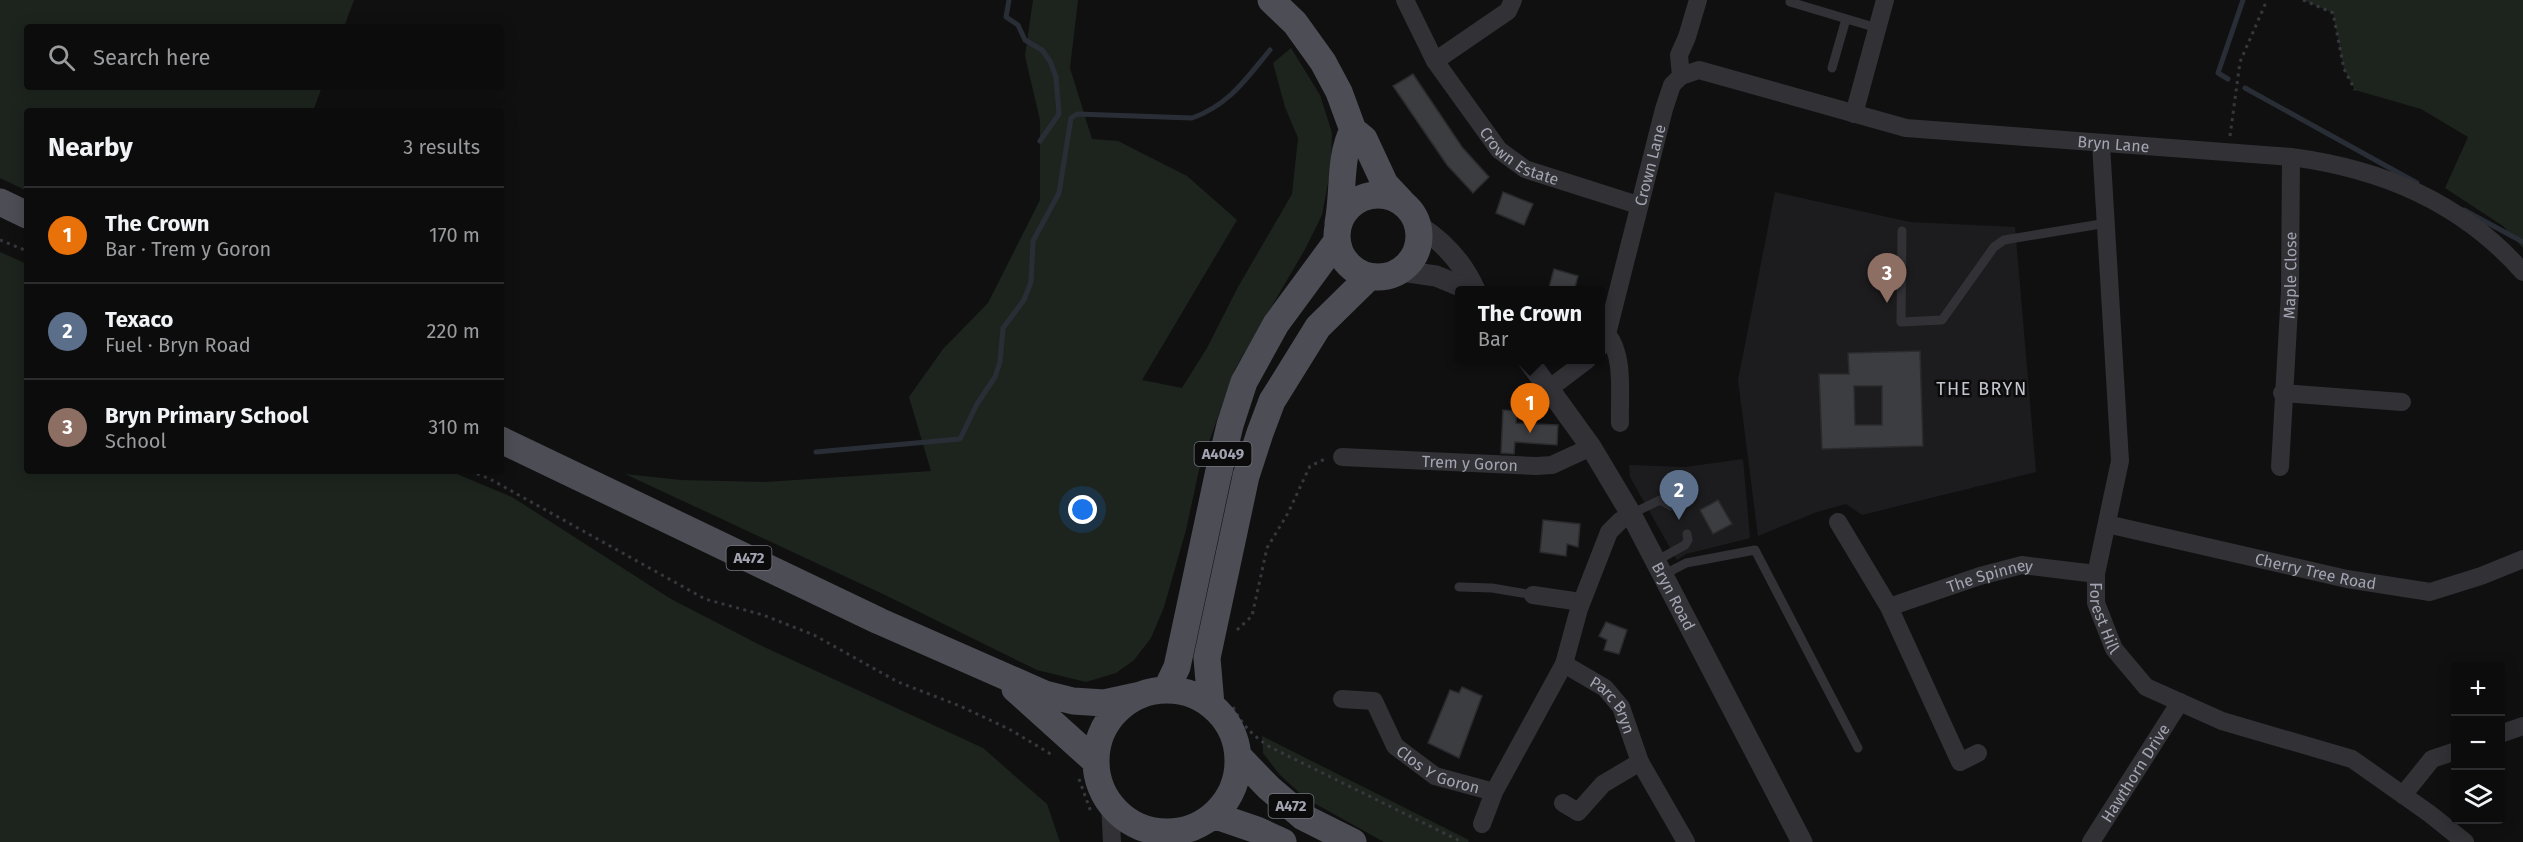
<!DOCTYPE html>
<html lang="en">
<head>
<meta charset="utf-8">
<style>
	:root { --surface:#0c0c0d; --page:#1a1a1b; --text:#f1f3f6; --muted:#9a9b9d; --line:#2c2c2e; --accent:#1a73e8 }
	body { margin:0; font-family:"Fira Sans",sans-serif; background:var(--page); color:var(--text) }
	.controls { position:absolute; right:18px; bottom:18px; display:grid; overflow:hidden; border-radius:6px; box-shadow:0 3px 15px #0003 }
	.controls button { width:54px; height:54px; display:grid; place-items:center; padding:0; border:0; border-bottom:2px solid var(--line); background:var(--surface); color:var(--text); font:30px sans-serif }
	.you { position:absolute; left:1083px; top:510px; width:21px; height:21px; margin:-15px; border:4px solid #fff; border-radius:50%; background:#1a73e8; box-shadow:0 0 0 9px #1a73e833 }
	.badge { display:grid; place-items:center; width:39px; height:39px; border-radius:50%; background:var(--accent); color:#fff; font-size:20px; font-weight:700 }
	.pin { position:absolute; translate:-50% -50px; filter:drop-shadow(0 2px 3px #0008) }
	.pin::after { content:''; position:absolute; top:32px; width:21px; height:18px; background:inherit; clip-path:polygon(0 0,100% 0,50% 100%) }
	.popup { position:absolute; left:1455px; top:286px; width:150px; height:78px; box-sizing:border-box; display:grid; place-content:center; border-radius:6px; background:var(--surface); filter:drop-shadow(0 2px 4px #0005); font-size:20px; white-space:nowrap; color:var(--muted) }
	.popup b { font-size:22px; color:var(--text) }
	.popup::after { content:''; position:absolute; left:50%; top:100%; margin-left:-12px; border:12px solid transparent; border-top-color:var(--surface) }
	.list { margin:0; padding:0; list-style:none }
	h2 { display:flex; justify-content:space-between; align-items:center; height:78px; margin:0; padding:0 24px; font-size:26px }
	h2 small { font-size:20px; font-weight:400; color:var(--muted) }
	.list li { display:grid; grid-template-columns:39px 1fr auto; gap:18px; align-items:center; box-sizing:border-box; height:96px; padding:0 24px; border-top:2px solid var(--line) }
	.list b { display:block; font-size:22px; white-space:nowrap }
	.list p { margin:0; font-size:20px; white-space:nowrap; color:var(--muted) }
	.list em { font-size:20px; font-style:normal; color:var(--muted) }
	.icon { flex:none; width:33px; height:33px; fill:none; stroke:currentColor; stroke-width:2; stroke-linecap:round; stroke-linejoin:round }
	.map { position:relative; flex:none; width:2523px; height:842px; overflow:hidden }
	.search { position:absolute; background:var(--surface); box-shadow:0 3px 15px #0003; left:24px; top:24px; width:480px; height:66px; display:flex; align-items:center; gap:15px; box-sizing:border-box; padding:0 21px; border-radius:6px; color:var(--muted); font-size:22px }
	.panel { position:absolute; background:var(--surface); box-shadow:0 3px 15px #0003; left:24px; top:108px; width:480px; height:366px; border-radius:6px }
	.map>svg:first-child { display:block }
	.built { fill:#1c1c1e }
	.green { fill:#1d241e }
	.lines { fill:none; stroke-linecap:round; stroke-linejoin:round }
	.stream { stroke:#292e36; stroke-width:5 }
	.building { fill:#3c3d41; stroke:#2b2a2d; stroke-width:1.5; fill-rule:evenodd }
	.path { stroke:#37383d; stroke-width:3; stroke-dasharray:3 4.5; stroke-linecap:butt }
	.service { stroke:#313136; stroke-width:9 }
	.minor { stroke:#313136; stroke-width:18 }
	.tertiary { stroke:#313136; stroke-width:21 }
	.primary { stroke:#4d4e55; stroke-width:27 }
	.labels { text-anchor:middle; stroke-width:5; stroke-linejoin:round; paint-order:stroke }
	.shield { fill:#0b0b0c; stroke:#757680; stroke-width:1.5 }
	.shield-label { font-size:15px; font-weight:bold; fill:#a2a4b1 }
	.street-label { font-size:16px; fill:#a2a4b1; stroke:#0b0b0c }
	.neighbourhood-label { font-size:18px; letter-spacing:1.5px; fill:#c2c4ce; stroke:#0b0b0c }
</style>
</head>
<body>
<div class="map">
<svg width="2523" height="842" viewBox="0 0 2523 842">
	<rect width="100%" height="100%" fill="#101011"/>
	<path class="built" d="M1775,192L1910,222L2015,227L2036,472L1862,515L1846,504L1817,512L1758,536L1738,380Z
		M1743,459L1750,538L1686,554L1677,560L1630,477L1629,465L1685,467Z"/>
	<path class="green" d="M0,0H354L344,27H27V87H322L313,111H27V191L0,178Z
		M1033,0H1078L1070,68L1092,139L1118,141L1187,176L1237,220L1142,380L1182,388L1207,348L1238,287L1292,194L1298,138L1285,107L1273,63L1291,48L1320,95L1332,133L1331,167L1322,215L1304,251L1235,369L1199,470L1186,530L1164,607L1151,638L1134,660L1116,673L1086,682L1037,670L885,595L625,474L681,480L765,482L931,471L909,397L943,349L988,303L1040,200V120L1025,56Z
		M2303,0H2523V248L2503,226L2445,188L2468,137L2421,109L2355,90L2344,69L2333,13Z
		M0,252L27,264V471H450L512,497L671,599L760,645L983,748L1047,804L1060,842H0Z
		M1262,736L1469,840L1468,842H1384L1305,798L1279,774L1263,753Z"/>
	<g class="lines">
		<path class="stream" d="M1009,0L1006,17L1018,25L1025,40L1042,50L1050,61L1056,77L1059,114L1040,141
			M2228,79L2218,73L2243,0
			M2245,88L2417,183
			M2464,210L2523,242
			M816,452L960,439L977,404L995,377L1000,362L1003,328L1024,300L1031,282L1033,241L1059,193L1071,118L1077,114L1192,118C1229,105 1246,79 1270,50"/>
	</g>
	<path class="building" d="M1413,74L1462,147L1489,177L1473,193L1447,165L1393,86Z
		M1503,192L1533,204L1524,225L1496,213Z
		M1554,269L1578,276L1574,291H1548Z
		M1920,351L1923,446L1822,449L1819,374H1849L1848,353ZM1854,386H1882V425H1855Z
		M1503,410L1517,411L1516,423L1558,425L1557,445L1515,442L1514,454L1501,453Z
		M1718,500L1732,524L1713,534L1700,510Z
		M1543,520L1580,524L1578,547L1567,544L1566,556L1540,552Z
		M1606,622L1627,630L1619,654L1604,650L1607,640L1599,636Z
		M1462,687L1482,696L1459,758L1428,743L1450,690L1459,693Z"/>
	<g class="lines">
		<path class="path" d="M2303,0L2333,13L2344,69L2355,90
			M2230,136L2240,62L2267,0
			M0,240L27,251
			M470,471L490,479L705,599L763,615L814,635L898,682L960,706L1009,729L1054,756
			M1237,630L1252,616L1267,548L1288,513L1310,466L1325,459
			M1233,707C1242,725 1253,736 1270,747L1462,842
			M1079,779L1091,812"/>
		<path class="service" d="M1790,2L1877,28
			M1832,68L1846,19
			M1902,231L1901,322L1942,320L1994,247L2004,240L2107,223
			M1631,514L1660,500L1671,506
			M1656,561L1685,545L1688,540L1687,534
			M1663,575L1686,563L1755,550L1858,748
			M1459,587L1492,588L1533,595"/>
		<g class="minor">
			<path id="s1" d="M1405,0L1435,61L1499,150L1525,169L1638,205"/>
			<path d="M1435,61L1508,11L1513,0"/>
			<path id="s2" d="M1681,76L1699,70L1906,128L2291,157C2382,169 2461,202 2523,272"/>
			<path d="M1854,114L1885,0"/>
			<path id="s3" d="M2101,144L2120,461L2096,574V603L2114,649L2146,687L2222,721L2352,759L2430,814L2465,842"/>
			<path d="M1607,334C1625,356 1619,396 1620,423"/>
			<path id="s4" d="M1600,347L1607,334L1664,109L1672,85L1681,76L1679,55L1687,37L1698,0"/>
			<path d="M1550,388L1587,360"/>
			<path d="M2282,393L2402,402"/>
			<path id="s5" d="M1342,457L1536,466L1552,465L1591,447"/>
			<path id="s6" d="M2280,467L2290,291L2291,157"/>
			<path d="M1838,522L1889,607L1960,762L1978,753"/>
			<path id="s7" d="M2107,524L2347,579L2430,592L2481,576L2523,559"/>
			<path d="M1533,595L1581,602"/>
			<path id="s8" d="M1889,607L1980,576L2022,565L2096,574"/>
			<path id="s9" d="M1564,664L1605,688L1621,707L1640,762L1686,842"/>
			<path id="s10" d="M1342,699L1374,701L1395,746L1435,776L1494,792"/>
			<path d="M2500,734L2523,726"/>
			<path d="M2403,795L2432,759L2456,751"/>
			<path d="M1563,803L1578,812L1603,784L1640,762"/>
			<path d="M1110,804L1112,842"/>
			<path d="M1482,824L1494,792L1564,664L1579,609L1609,532L1620,521L1631,514"/>
			<path d="M1172,842L1185,830"/>
			<path id="s11" d="M2091,842L2180,702"/>
		</g>
		<g class="tertiary">
			<path d="M1419,226C1444,242 1463,263 1475,290"/>
			<path d="M1401,271L1436,276L1470,290"/>
			<path id="s12" d="M1528,360L1591,447L1631,514L1802,842"/>
		</g>
		<path class="primary" d="M1271,0L1295,23L1323,62L1339,92L1353,130L1364,139L1385,184L1401,201
			M1337 236a41 41 0 1 1 82 0a41 41 0 1 1-82 0Z
			M0,202L27,215
			M1338,223C1344,192 1339,157 1353,130
			M501,440L879,621L1045,694L1073,701L1104,703L1141,695
			M1015,689L1095,761
			M1166,690L1177,667L1218,475L1230,425L1244,382L1276,324L1337,241
			M1096 761a71 71 0 1 1 142 0a71 71 0 1 1-142 0Z
			M1211,705L1207,658L1246,476L1260,433L1272,401L1318,327L1369,277
			M1238,756L1269,788L1303,817L1353,842
			M1213,815L1257,830L1283,842"/>
	</g>
	<g class="labels">
		<g class="shield">
			<rect x="1194.5" y="442" width="57" height="24" rx="4.5"/>
			<rect x="726.5" y="546" width="45" height="24" rx="4.5"/>
			<rect x="1268.5" y="794" width="45" height="24" rx="4.5"/>
		</g>
		<g class="shield-label">
			<text x="1223" y="459">A4049</text>
			<text x="749" y="563">A472</text>
			<text x="1291" y="811">A472</text>
		</g>
		<g class="street-label">
			<text dy="6" stroke="none"><textPath href="#s2" startOffset="442">Bryn Lane</textPath></text>
			<text dy="6" stroke="none"><textPath href="#s1" startOffset="198">Crown Estate</textPath></text>
			<text dy="6" stroke="none"><textPath href="#s4" startOffset="189">Crown Lane</textPath></text>
			<text dy="6" stroke="none"><textPath href="#s6" startOffset="192">Maple Close</textPath></text>
			<text dy="6" stroke="none"><textPath href="#s5" startOffset="128">Trem y Goron</textPath></text>
			<text dy="6" stroke="none"><textPath href="#s7" startOffset="214">Cherry Tree Road</textPath></text>
			<text dy="6" stroke="none"><textPath href="#s8" startOffset="106">The Spinney</textPath></text>
			<text dy="6" stroke="none"><textPath href="#s12" startOffset="278">Bryn Road</textPath></text>
			<text dy="6" stroke="none"><textPath href="#s3" startOffset="478">Forest Hill</textPath></text>
			<text dy="6" stroke="none"><textPath href="#s9" startOffset="66">Parc Bryn</textPath></text>
			<text dy="6" stroke="none"><textPath href="#s10" startOffset="132">Clos Y Goron</textPath></text>
			<text dy="6" stroke="none"><textPath href="#s11" startOffset="82">Hawthorn Drive</textPath></text>
		</g>
		<g class="neighbourhood-label">
			<text x="1982" y="395">THE BRYN</text>
		</g>
	</g>
</svg>
<div class="controls">
<button>+</button>
<button>−</button>
<button><svg class="icon" aria-label="layers" viewBox="0 0 24 24"><path d="M12 4l9 5-9 5-9-5zM3 14l9 5 9-5"/></svg></button>
</div>
<div class="you"></div>
<div class="pin badge" style="left:1530px;top:433px;background:#e8710a">1</div>
<div class="popup"><b>The Crown</b>Bar</div>
<div class="pin badge" style="left:1679px;top:520px;background:#5c6f8a">2</div>
<div class="pin badge" style="left:1887px;top:303px;background:#8d6e63">3</div>
<div class="search"><svg class="icon" aria-label="search" viewBox="0 0 24 24"><circle cx="10" cy="10" r="6"/><path d="M15 15l6 6"/></svg>Search here</div>
<section class="panel">
<h2>Nearby<small>3 results</small></h2>
<ul class="list">
<li><span class="badge" style="background:#e8710a">1</span><div><b>The Crown</b><p>Bar · Trem y Goron</p></div><em>170 m</em></li>
<li><span class="badge" style="background:#5c6f8a">2</span><div><b>Texaco</b><p>Fuel · Bryn Road</p></div><em>220 m</em></li>
<li><span class="badge" style="background:#8d6e63">3</span><div><b>Bryn Primary School</b><p>School</p></div><em>310 m</em></li>
</ul>
</section>
</div>
</body>
</html>
